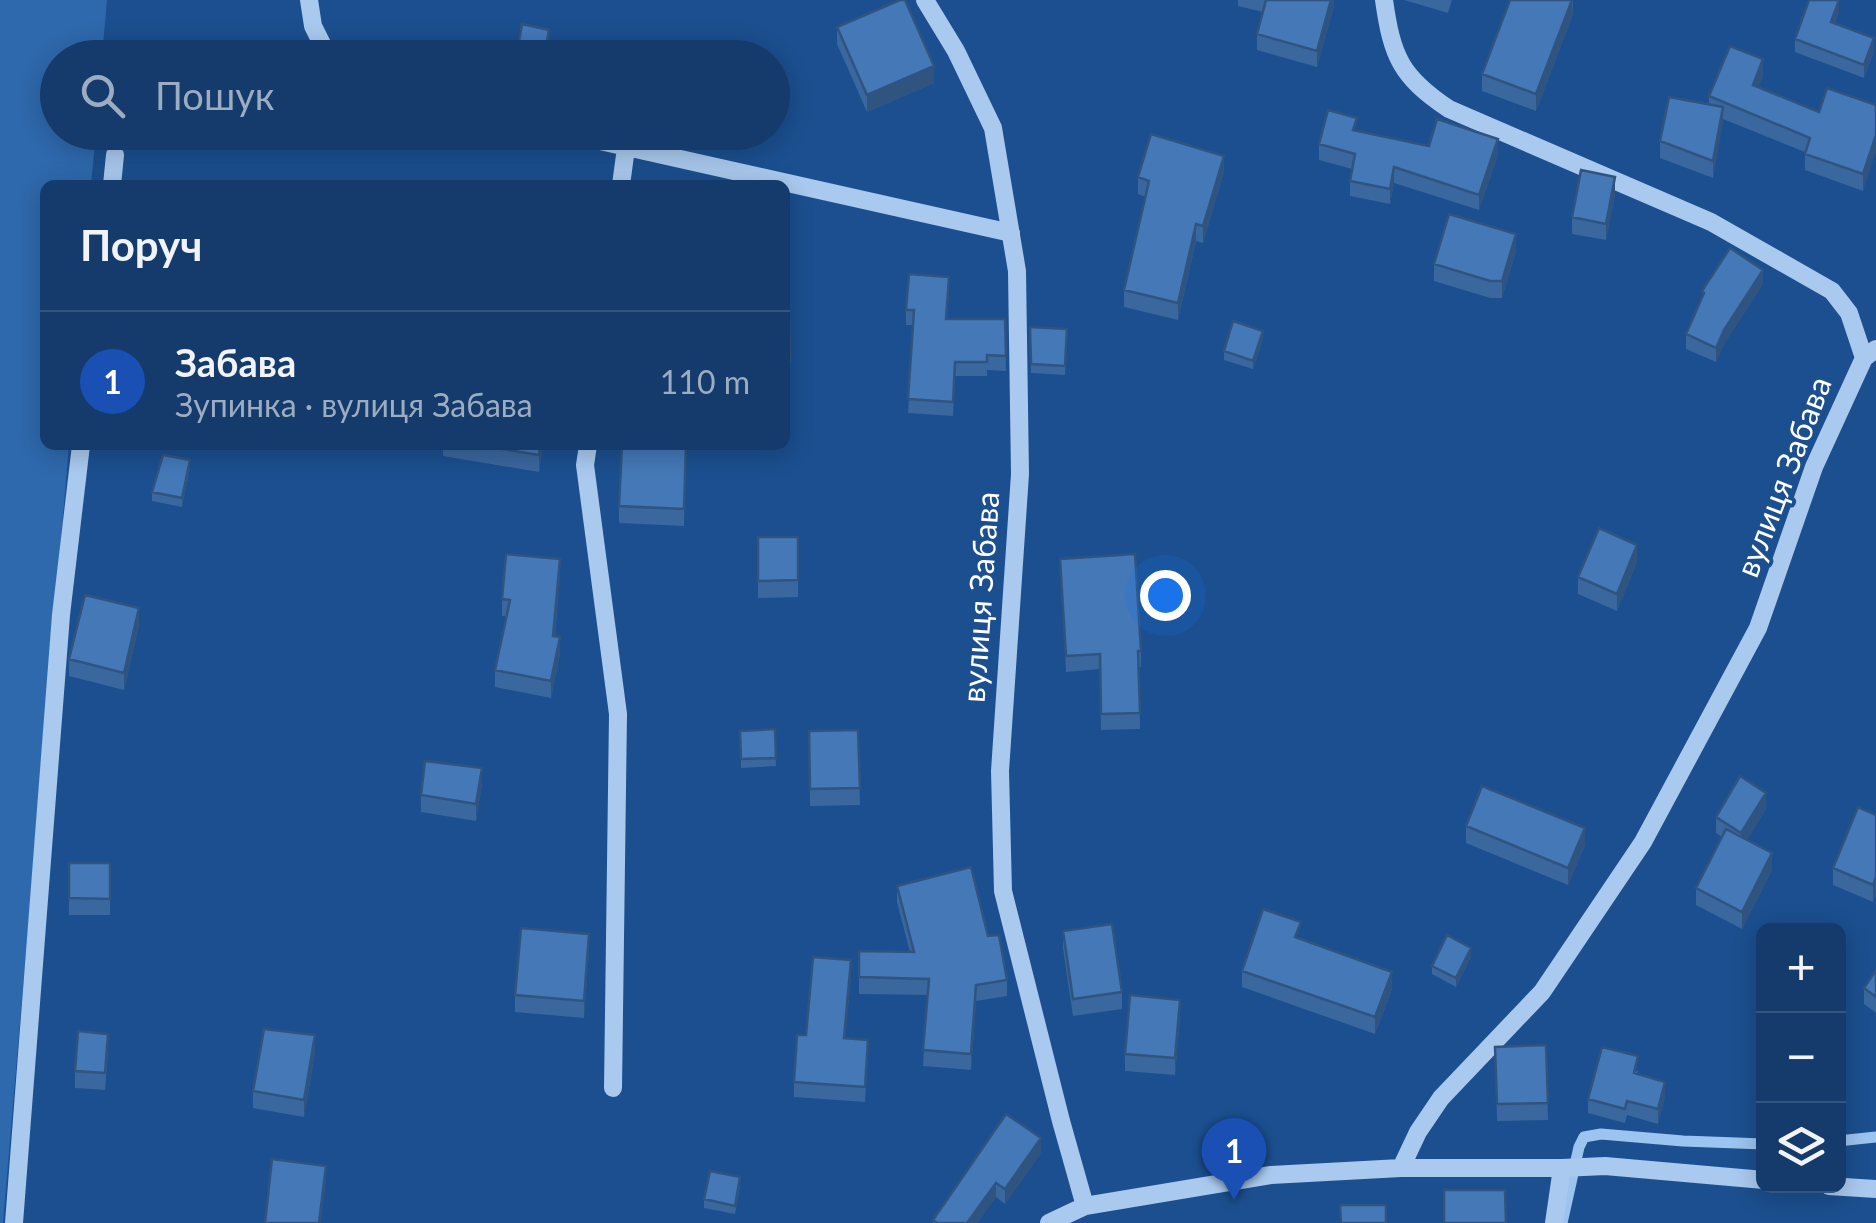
<!DOCTYPE html>
<html lang="uk">
<head>
<meta charset="utf-8">
<style>
	:root { --surface:#143b6b; --page:#1d4271; --text:#f1f3f6; --muted:#9dadc1; --line:#33557e; --accent:#d6ab8b }
	body { margin:0; font-family:Lato,sans-serif; background:var(--page); color:var(--text) }
	.controls { position:absolute; right:30px; bottom:30px; display:grid; overflow:hidden; border-radius:15px; box-shadow:0 5px 25px #0003 }
	.controls button { width:90px; height:90px; display:grid; place-items:center; padding:0; border:0; border-bottom:2px solid var(--line); background:var(--surface); color:var(--text); font:50px sans-serif }
	.you { position:absolute; left:1165px; top:595px; width:35px; height:35px; margin:-25px; border:8px solid #fff; border-radius:50%; background:#1a73e8; box-shadow:0 0 0 15px #1a73e833 }
	.badge { display:grid; place-items:center; width:65px; height:65px; border-radius:50%; background:var(--accent); color:#fff; font-size:32px; font-weight:700 }
	.pin { position:absolute; translate:-50% -82px; filter:drop-shadow(0 2px 5px #0008) }
	.pin::after { content:''; position:absolute; top:52px; width:35px; height:30px; background:inherit; clip-path:polygon(0 0,100% 0,50% 100%) }
	.list { margin:0; padding:0; list-style:none }
	h2 { display:flex; justify-content:space-between; align-items:center; height:130px; margin:0; padding:0 40px; font-size:42px }
	h2 small { font-size:32px; font-weight:400; color:var(--muted) }
	.list li { display:grid; grid-template-columns:65px 1fr auto; gap:30px; align-items:center; box-sizing:border-box; height:140px; padding:0 40px; border-top:2px solid var(--line) }
	.list b { display:block; font-size:38px; white-space:nowrap }
	.list p { margin:0; font-size:32px; white-space:nowrap; color:var(--muted) }
	.list em { font-size:32px; font-style:normal; color:var(--muted) }
	.icon { flex:none; width:55px; height:55px; fill:none; stroke:currentColor; stroke-width:2; stroke-linecap:round; stroke-linejoin:round }
	.map { position:relative; flex:none; width:1876px; height:1223px; overflow:hidden }
	.search { position:absolute; background:var(--surface); box-shadow:0 5px 25px #0003; left:40px; top:40px; width:750px; height:110px; display:flex; align-items:center; gap:25px; box-sizing:border-box; padding:0 35px; border-radius:55px; color:var(--muted); font-size:38px }
	.panel { position:absolute; background:var(--surface); box-shadow:0 5px 25px #0003; left:40px; top:180px; width:750px; height:270px; border-radius:15px }
	.map>svg:first-child { display:block }
	.green { fill:#2e69ad }
	.lines { fill:none; stroke-linecap:round; stroke-linejoin:round }
	.stream { stroke:#9cc4f0; stroke-width:11 }
	.minor { stroke:#a9c9ee; stroke-width:18 }
	.wall { fill:#3a679d }
	.shaded-wall { fill:#305480 }
	.building { fill:#4478b7; stroke:#305480; stroke-width:2.5 }
	.labels { text-anchor:middle; stroke-width:8; stroke-linejoin:round; paint-order:stroke }
	.street-label { font-size:32px; fill:#fff; stroke:#1b4f8f }
</style>
</head>
<body>
<div class="map">
<svg width="1876" height="1223" viewBox="0 0 1876 1223">
	<rect width="100%" height="100%" fill="#1b4f8f"/>
	<path class="green" d="M0,0H107L102,57L58,58V132L96,133L91,185H45V445H69L3,1223H0Z"/>
	<g class="lines">
		<path class="stream" d="M1838,1141L1876,1137
			M1562,1223L1579,1147L1584,1137L1601,1134L1683,1141L1764,1144"/>
		<path class="minor" d="M309,0L313,26L329,58
			M925,0L956,51L993,128L1017,271L1020,474L1000,771L1003,891L1061,1121L1085,1206
			M1384,0C1392,57 1401,77 1449,109L1711,222L1832,291L1849,313L1864,358
			M560,132L1011,233
			M112,185L115,155
			M621,185L626,148
			M588,445L585,465L618,714L613,1088
			M1401,1168L1418,1132L1441,1098L1542,992L1643,842L1758,628L1814,467L1864,358L1876,349
			M1829,1186L1876,1189
			M14,1223L61,615L81,445
			M1049,1223L1085,1206L1271,1175L1401,1168H1562L1605,1166L1764,1180
			M1554,1223L1562,1168"/>
	</g>
	<path class="wall" d="M1238,0H1334V6L1317,67L1257,50V34L1263,12L1238,6Z
		M1404,0H1452L1448,13Z
		M1573,0V14L1536,111L1482,91V74Z
		M1839,12L1835,23L1874,51L1864,78L1795,52V39Z
		M837,27L934,83L867,112L837,44Z
		M1763,76L1758,87L1819,112L1876,105L1863,191L1805,170V152L1723,119L1713,178L1660,158V141L1709,105V96Z
		M1357,131L1429,146L1498,155L1479,210L1394,183L1390,204L1350,196V181L1352,169L1319,160V144Z
		M1224,172L1203,243L1196,241L1178,320L1124,307V290L1146,197L1138,194V177Z
		M1615,194L1606,240L1572,234V217Z
		M1516,251L1502,298H1490L1434,281V264Z
		M1763,284L1724,344L1716,362L1686,349V334L1702,300V291Z
		M949,292L947,319H1005L1006,371L987,370V376H955L953,416L908,413L913,325H906V310Z
		M785,320H789L790,378H785Z
		M1030,327L1067,329L1065,375L1031,373Z
		M1263,339L1253,369L1224,360V351Z
		M443,445H543L539,472L443,456Z
		M686,445L684,526L619,523V506Z
		M190,468L182,507L152,501V492Z
		M758,537H798V597L758,598Z
		M1060,559L1141,651V667H1139L1140,729L1101,730L1100,669L1066,672Z
		M1637,562L1617,611L1578,594V577Z
		M560,576L555,636L560,654L551,698L495,687V670L506,616H502V599Z
		M139,625L124,690L69,676V659Z
		M775,729L776,766L741,768L740,731Z
		M858,730L860,805L810,806L809,731Z
		M482,784L476,821L421,812V795Z
		M1766,809L1747,840L1772,870L1742,929L1696,905V888L1722,837L1716,833V817Z
		M1876,815V894L1873,902L1833,885V868Z
		M1466,826L1585,845L1568,885L1466,843Z
		M69,863H110V915H69Z
		M897,886L988,936L1007,980V996L976,1001L971,1070L923,1066L927,995L859,994V951L910,952L897,902Z
		M1063,931L1122,992V1009L1073,1016L1063,948Z
		M1301,939L1392,989L1375,1034L1242,987V971Z
		M589,951L584,1018L515,1012V995Z
		M1471,956L1456,987L1432,974V966Z
		M1876,970V1013L1864,1004V988Z
		M851,976L845,1038L868,1055L865,1102L794,1097V1082L806,1035Z
		M1180,1017L1175,1075L1125,1071V1054Z
		M1546,1045L1548,1120L1497,1121L1495,1047Z
		M108,1051L105,1090L75,1088V1071Z
		M315,1052L304,1117L253,1108V1091Z
		M1638,1070L1637,1074L1665,1096L1658,1124L1627,1115L1625,1123L1588,1113V1099Z
		M1041,1153L1005,1204L996,1197L977,1223H933V1220Z
		M740,1186L735,1214L704,1208V1199Z"/>
	<path class="shaded-wall" d="M1331,0H1334V6L1317,67V51Z
		M1572,0L1573,14L1536,111V94Z
		M1839,0V12L1831,35V22Z
		M1874,38V51L1864,78V65Z
		M1763,59V76L1753,102V85Z
		M934,66V83L867,112V95Z
		M1723,107V124L1713,178V161Z
		M1876,135V152L1863,191V174Z
		M1498,139V155L1479,210V195Z
		M1224,156V172L1203,243V226Z
		M1394,167V183L1390,204V189Z
		M1615,177V194L1606,240V224Z
		M1196,224V241L1178,320V303Z
		M1516,234V251L1502,298V281Z
		M1763,270V284L1724,344L1716,362V348L1724,330Z
		M1263,331V339L1253,369V361Z
		M540,445H543L539,472V455Z
		M190,460V468L182,507V498Z
		M1637,545V562L1617,611V594Z
		M560,559V576L553,652V636Z
		M139,608V625L124,690V673Z
		M560,637V654L551,698V681Z
		M482,768V784L476,821V804Z
		M1766,793V809L1741,850V833Z
		M1585,828V845L1568,885V868Z
		M1772,853V870L1742,929V912Z
		M1876,877V894L1873,902V885Z
		M589,934V951L584,1018V1001Z
		M1471,948V956L1456,987V978Z
		M851,960V976L844,1053V1038Z
		M1392,972V989L1375,1034V1017Z
		M976,985V1001L971,1070V1054Z
		M1180,1000V1017L1175,1075V1058Z
		M315,1035V1052L304,1117V1100Z
		M1665,1082V1096L1658,1124V1109Z
		M1041,1138V1153L1005,1204V1189Z
		M326,1166V1182L321,1223H319Z
		M996,1183V1197L977,1223H967Z"/>
	<path class="building" d="M900,0H905L934,66L867,95L837,27Z
		M1266,0H1331L1317,51L1257,34Z
		M1510,0H1572L1536,94L1482,74Z
		M1809,0H1839L1831,22L1874,38L1864,65L1795,39Z
		M522,24L549,30L544,58H516Z
		M1730,46L1763,59L1753,85L1819,112L1827,88L1876,105V135L1863,174L1805,154L1810,138L1709,96Z
		M1669,97L1723,107L1713,161L1660,141Z
		M1328,110L1357,118L1353,130L1429,146L1437,119L1498,139L1479,195L1394,167L1390,189L1350,181L1355,154L1319,144Z
		M1151,134L1224,156L1203,226L1196,224L1178,303L1124,290L1149,181L1138,177Z
		M1581,170L1615,177L1606,224L1572,217Z
		M1449,214L1516,234L1502,281H1490L1434,264Z
		M1730,248L1763,270L1724,330L1716,348L1686,334L1704,293L1702,291Z
		M909,274L949,277L946,319H1005L1006,356L987,355V362H955L953,402L908,399L914,310H906Z
		M785,320H789L790,361H785Z
		M1233,321L1263,331L1253,361L1224,351Z
		M1030,327L1067,329L1065,366L1031,364Z
		M478,445H540L539,455Z
		M622,445H686L684,509L619,506Z
		M163,455L190,460L182,498L152,492Z
		M1599,528L1637,545L1617,594L1578,577Z
		M758,537H798V580L758,581Z
		M506,554L560,559L553,636L560,637L551,681L495,670L510,600L502,599Z
		M1135,554L1141,651H1138L1140,713L1101,714L1100,654L1066,656L1060,559Z
		M85,595L139,608L124,673L69,659Z
		M775,729L776,758L741,759L740,731Z
		M858,730L860,788L810,789L809,731Z
		M425,761L482,768L476,804L421,795Z
		M1740,776L1766,793L1741,833L1716,817Z
		M1482,786L1585,828L1568,868L1466,826Z
		M1858,807L1876,815V877L1873,885L1833,868Z
		M1726,829L1772,853L1742,912L1696,888Z
		M69,863H110V899L69,898Z
		M971,867L988,936L999,935L1007,980L976,985L971,1054L923,1050L929,979L859,977V951L914,952L897,886Z
		M1263,909L1301,922L1295,937L1392,972L1375,1017L1242,971Z
		M1112,924L1122,992L1073,999L1063,931Z
		M521,928L589,934L584,1001L515,995Z
		M1447,935L1471,948L1456,978L1432,966Z
		M813,957L851,960L844,1038L868,1040L865,1087L794,1082L797,1035H806Z
		M1876,970V997L1864,988Z
		M1130,995L1180,1000L1175,1058L1125,1054Z
		M264,1029L315,1035L304,1100L253,1091Z
		M78,1031L108,1034L105,1073L75,1071Z
		M1546,1045L1548,1103L1497,1104L1495,1047Z
		M1602,1047L1638,1056L1634,1073L1665,1082L1658,1109L1627,1101L1625,1109L1588,1099Z
		M1006,1114L1041,1138L1005,1189L996,1183L967,1223H937L933,1220Z
		M272,1159L326,1166L319,1223H265Z
		M710,1171L740,1177L735,1206L704,1199Z
		M1444,1190H1505L1506,1223H1444Z
		M1340,1205H1386V1223H1341Z"/>
	<g class="labels">
		<g class="street-label">
			<text transform="translate(1784 477) rotate(-69)" y="11">вулиця Забава</text>
			<text transform="translate(981 597) rotate(-86)" y="11">вулиця Забава</text>
		</g>
	</g>
</svg>
<div class="controls">
<button>+</button>
<button>−</button>
<button><svg class="icon" aria-label="layers" viewBox="0 0 24 24"><path d="M12 4l9 5-9 5-9-5zM3 14l9 5 9-5"/></svg></button>
</div>
<div class="you"></div>
<div class="pin badge" style="left:1234px;top:1200px;background:#1a4fb4">1</div>
<div class="search"><svg class="icon" aria-label="search" viewBox="0 0 24 24"><circle cx="10" cy="10" r="6"/><path d="M15 15l6 6"/></svg>Пошук</div>
<section class="panel">
<h2>Поруч<small></small></h2>
<ul class="list">
<li><span class="badge" style="background:#1a4fb4">1</span><div><b>Забава</b><p>Зупинка · вулиця Забава</p></div><em>110 m</em></li>
</ul>
</section>
</div>
</body>
</html>
